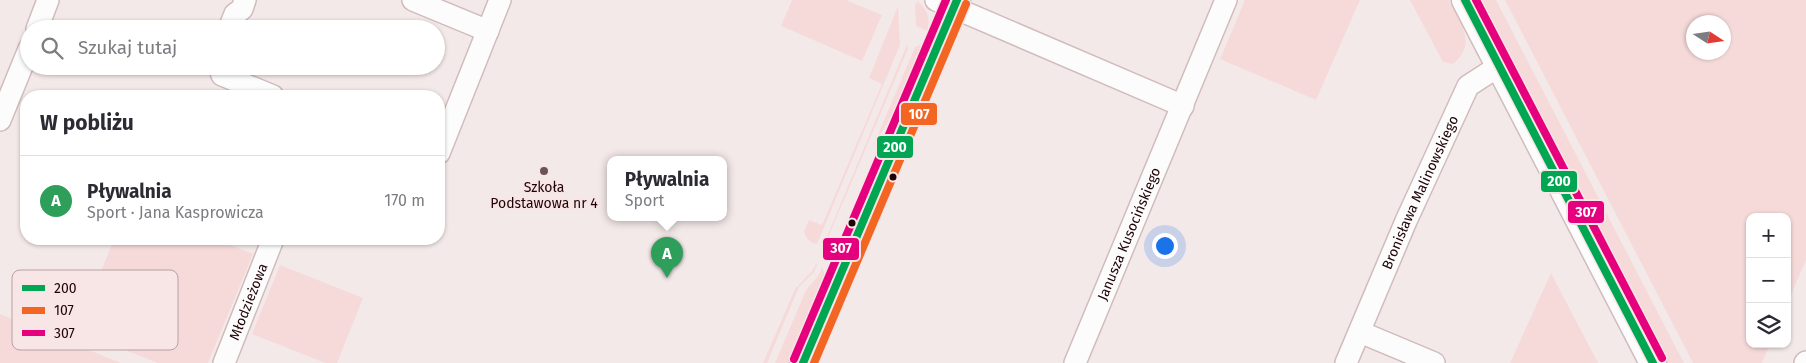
<!DOCTYPE html>
<html lang="pl">
<head>
<meta charset="utf-8">
<style>
	:root { --surface:#fff; --page:#f2f2f3; --text:#2b2b33; --muted:#7c7c81; --line:#e1e1e2; --accent:#6a5455 }
	body { margin:0; font-family:"Fira Sans",sans-serif; background:var(--page); color:var(--text) }
	.controls { position:absolute; right:15px; bottom:15px; display:grid; overflow:hidden; border-radius:10px; box-shadow:0 1px 4px #0004 }
	.controls button { width:45px; height:45px; display:grid; place-items:center; padding:0; border:0; border-bottom:1px solid var(--line); background:var(--surface); color:var(--text); font:25px sans-serif }
	.compass { position:absolute; left:1686px; top:15px; width:45px; height:45px; border-radius:50%; background:var(--surface); box-shadow:0 1px 4px #0004; rotate:102deg }
	.you { position:absolute; left:1164px; top:245px; width:18px; height:18px; margin:-12px; border:4px solid #fff; border-radius:50%; background:#1a73e8; box-shadow:0 0 0 8px #1a73e833 }
	.badge { display:grid; place-items:center; width:32px; height:32px; border-radius:50%; background:var(--accent); color:#fff; font-size:16px; font-weight:700 }
	.pin { position:absolute; translate:-50% -41px; filter:drop-shadow(0 1px 2px #0008) }
	.pin::after { content:''; position:absolute; top:26px; width:18px; height:15px; background:inherit; clip-path:polygon(0 0,100% 0,50% 100%) }
	.popup { position:absolute; left:607px; top:156px; width:120px; height:65px; box-sizing:border-box; display:grid; place-content:center; border-radius:10px; background:var(--surface); filter:drop-shadow(0 1px 4px #0005); font-size:16px; white-space:nowrap; color:var(--muted) }
	.popup b { font-size:19px; color:var(--text) }
	.popup::after { content:''; position:absolute; left:50%; top:100%; margin-left:-10px; border:10px solid transparent; border-top-color:var(--surface) }
	.list { margin:0; padding:0; list-style:none }
	h2 { display:flex; justify-content:space-between; align-items:center; height:65px; margin:0; padding:0 20px; font-size:21px }
	h2 small { font-size:16px; font-weight:400; color:var(--muted) }
	.list li { display:grid; grid-template-columns:32px 1fr auto; gap:15px; align-items:center; box-sizing:border-box; height:90px; padding:0 20px; border-top:1px solid var(--line) }
	.list b { display:block; font-size:19px; white-space:nowrap }
	.list p { margin:0; font-size:16px; white-space:nowrap; color:var(--muted) }
	.list em { font-size:16px; font-style:normal; color:var(--muted) }
	.icon { flex:none; width:28px; height:28px; fill:none; stroke:currentColor; stroke-width:2; stroke-linecap:round; stroke-linejoin:round }
	.map { position:relative; flex:none; width:1806px; height:363px; overflow:hidden }
	.search { position:absolute; background:var(--surface); box-shadow:0 1px 4px #0004; left:20px; top:20px; width:425px; height:55px; display:flex; align-items:center; gap:12px; box-sizing:border-box; padding:0 18px; border-radius:28px; color:var(--muted); font-size:19px }
	.panel { position:absolute; background:var(--surface); box-shadow:0 1px 4px #0004; left:20px; top:90px; width:425px; height:155px; border-radius:20px }
	.map>svg:first-child { display:block }
	.green { fill:#f6dada; fill-rule:evenodd }
	.lines { fill:none; stroke-linecap:round; stroke-linejoin:round }
	.minor-casing { stroke:#d1bcbc; stroke-width:24 }
	.tertiary-casing { stroke:#d1bcbc; stroke-width:29 }
	.minor { stroke:#fdfcfc; stroke-width:21 }
	.tertiary { stroke:#fdfcfc; stroke-width:26 }
	.bus-1-casing { stroke:#f8e5e5; stroke-width:11 }
	.bus-2-casing { stroke:#f8e5e5; stroke-width:11 }
	.bus-3-casing { stroke:#f8e5e5; stroke-width:11 }
	.bus-1 { stroke:#00a651; stroke-width:8 }
	.bus-2 { stroke:#f26522; stroke-width:8 }
	.bus-3 { stroke:#e5007d; stroke-width:8 }
	.poi-dot { fill:#6a5455; stroke:#f8e5e5; stroke-width:2 }
	.bus-dot { fill:#1f0306; stroke:#f8e5e5; stroke-width:2 }
	.labels { text-anchor:middle; stroke-width:4.5; stroke-linejoin:round; paint-order:stroke }
	.poi-label { font-size:14px; fill:#1f0306; stroke:#f8e5e5 }
	.street-label { font-size:14px; fill:#1f0306; stroke:#f8e5e5 }
	.key { fill:#f8e5e5; stroke:#b7a1a2; stroke-width:1 }
	.key-label { font-size:14px; fill:#1f0306 }
	.line-badge { stroke:#f8e5e5; stroke-width:2 }
	.badge-label { font-size:14px; text-anchor:middle; font-weight:bold; fill:#fff }
</style>
</head>
<body>
<div class="map">
<svg width="1806" height="363" viewBox="0 0 1806 363">
	<rect width="100%" height="100%" fill="#f4e9e9"/>
	<path class="green" d="M792,0H846L882,15L862,61L781,26Z
		M1245,0H1360L1316,100L1220,59Z
		M1410,0H1449C1460,22 1478,44 1453,64L1443,62Z
		M1478,0H1496L1684,363H1663Z
		M1505,0H1806V260L1787,304V217H1750V344H1770L1762,363H1693ZM1694,22H1724V52H1694Z
		M917,1C927,8 931,19 927,31L916,26L915,6Z
		M898,6L900,45L817,244C809,243 806,238 804,231L809,220L822,225L882,84L869,78Z
		M907,45L908,49L824,247L823,246Z
		M919,45L921,47L906,90L871,151L915,47Z
		M114,239H215L253,254L208,363H158L77,331Z
		M816,264H817L814,272L799,287L767,363H763L795,289L813,270Z
		M280,265L363,298L337,363H325L252,334Z
		M822,267L826,277L813,311L788,363H775L806,290L819,275Z
		M1551,273L1598,363H1510Z
		M0,314L121,363H0Z"/>
	<g class="lines">
		<defs>
			<g id="minor">
				<path d="M413,0L488,31"/>
				<path d="M936,0L1183,106"/>
				<path d="M37,29L48,0"/>
				<path d="M229,29L235,14L242,9L245,0"/>
				<path d="M219,66L222,75L273,96"/>
				<path d="M0,120L29,49"/>
				<path d="M439,153L500,0"/>
				<path d="M1360,332L1434,363"/>
				<path id="s1" d="M224,363L273,239"/>
				<path id="s2" d="M1075,363L1226,0"/>
				<path id="s3" d="M1346,363L1406,221L1468,86L1499,66"/>
				<path d="M1805,363L1806,362"/>
			</g>
			<path id="tertiary" d="M1465,0L1653,363
				M803,363L957,0"/>
		</defs>
		<use href="#minor" class="minor-casing"/>
		<use href="#tertiary" class="tertiary-casing"/>
		<use href="#minor" class="minor"/>
		<use href="#tertiary" class="tertiary"/>
		<defs>
			<path id="bus-1" d="M1465,0L1653,363
				M803,363L957,0"/>
			<path id="bus-2" d="M814,363L966,4"/>
			<path id="bus-3" d="M1476,0L1662,358
				M794,359L946,0"/>
		</defs>
		<use href="#bus-1" class="bus-1-casing"/>
		<use href="#bus-2" class="bus-2-casing"/>
		<use href="#bus-3" class="bus-3-casing"/>
		<use href="#bus-1" class="bus-1"/>
		<use href="#bus-2" class="bus-2"/>
		<use href="#bus-3" class="bus-3"/>
	</g>
	<circle class="poi-dot" cx="544" cy="171" r="5"/>
	<g class="bus-dot">
		<circle cx="893" cy="177" r="4.5"/>
		<circle cx="852" cy="223" r="4.5"/>
	</g>
	<g class="labels">
		<g class="poi-label">
			<text x="544" y="192">Szkoła<tspan x="544" dy="16">Podstawowa nr 4</tspan></text>
		</g>
		<g class="street-label">
			<text dy="5" stroke="none"><textPath href="#s3" startOffset="186">Bronisława Malinowskiego</textPath></text>
			<text dy="5" stroke="none"><textPath href="#s2" startOffset="140">Janusza Kusocińskiego</textPath></text>
			<text dy="5" stroke="none"><textPath href="#s1" startOffset="66">Młodzieżowa</textPath></text>
		</g>
	</g>
	<rect x="12" y="270" width="166" height="80" rx="8" class="key"/>
	<rect x="22" y="285" width="23" height="6" fill="#00a651"/>
	<rect x="22" y="307" width="23" height="7" fill="#f26522"/>
	<rect x="22" y="330" width="23" height="6" fill="#e5007d"/>
	<g class="key-label">
		<text x="54" y="293">200</text>
		<text x="54" y="315">107</text>
		<text x="54" y="338">307</text>
	</g>
	<g class="line-badge">
		<rect x="900" y="102" width="38" height="24" rx="5" fill="#f26522"/>
		<rect x="876" y="135" width="38" height="24" rx="5" fill="#00a651"/>
		<rect x="1540" y="170" width="38" height="23" rx="5" fill="#00a651"/>
		<rect x="1567" y="200" width="38" height="24" rx="5" fill="#e5007d"/>
		<rect x="822" y="237" width="38" height="24" rx="5" fill="#e5007d"/>
	</g>
	<g class="badge-label">
		<text x="919" y="119">107</text>
		<text x="895" y="152">200</text>
		<text x="1559" y="186">200</text>
		<text x="1586" y="217">307</text>
		<text x="841" y="253">307</text>
	</g>
</svg>
<div class="controls">
<button>+</button>
<button>−</button>
<button><svg class="icon" aria-label="layers" viewBox="0 0 24 24"><path d="M12 4l9 5-9 5-9-5zM3 14l9 5 9-5"/></svg></button>
</div>
<svg class="compass" viewBox="-18 -18 36 36"><path d="M0-13l5 13h-10z" fill="#e53935"/><path d="M0 13l5-13h-10z" fill="#7c7c81"/></svg>
<div class="you"></div>
<div class="pin badge" style="left:667px;top:278px;background:#2e9e5b">A</div>
<div class="popup"><b>Pływalnia</b>Sport</div>
<div class="search"><svg class="icon" aria-label="search" viewBox="0 0 24 24"><circle cx="10" cy="10" r="6"/><path d="M15 15l6 6"/></svg>Szukaj tutaj</div>
<section class="panel">
<h2>W pobliżu<small></small></h2>
<ul class="list">
<li><span class="badge" style="background:#2e9e5b">A</span><div><b>Pływalnia</b><p>Sport · Jana Kasprowicza</p></div><em>170 m</em></li>
</ul>
</section>
</div>
</body>
</html>
